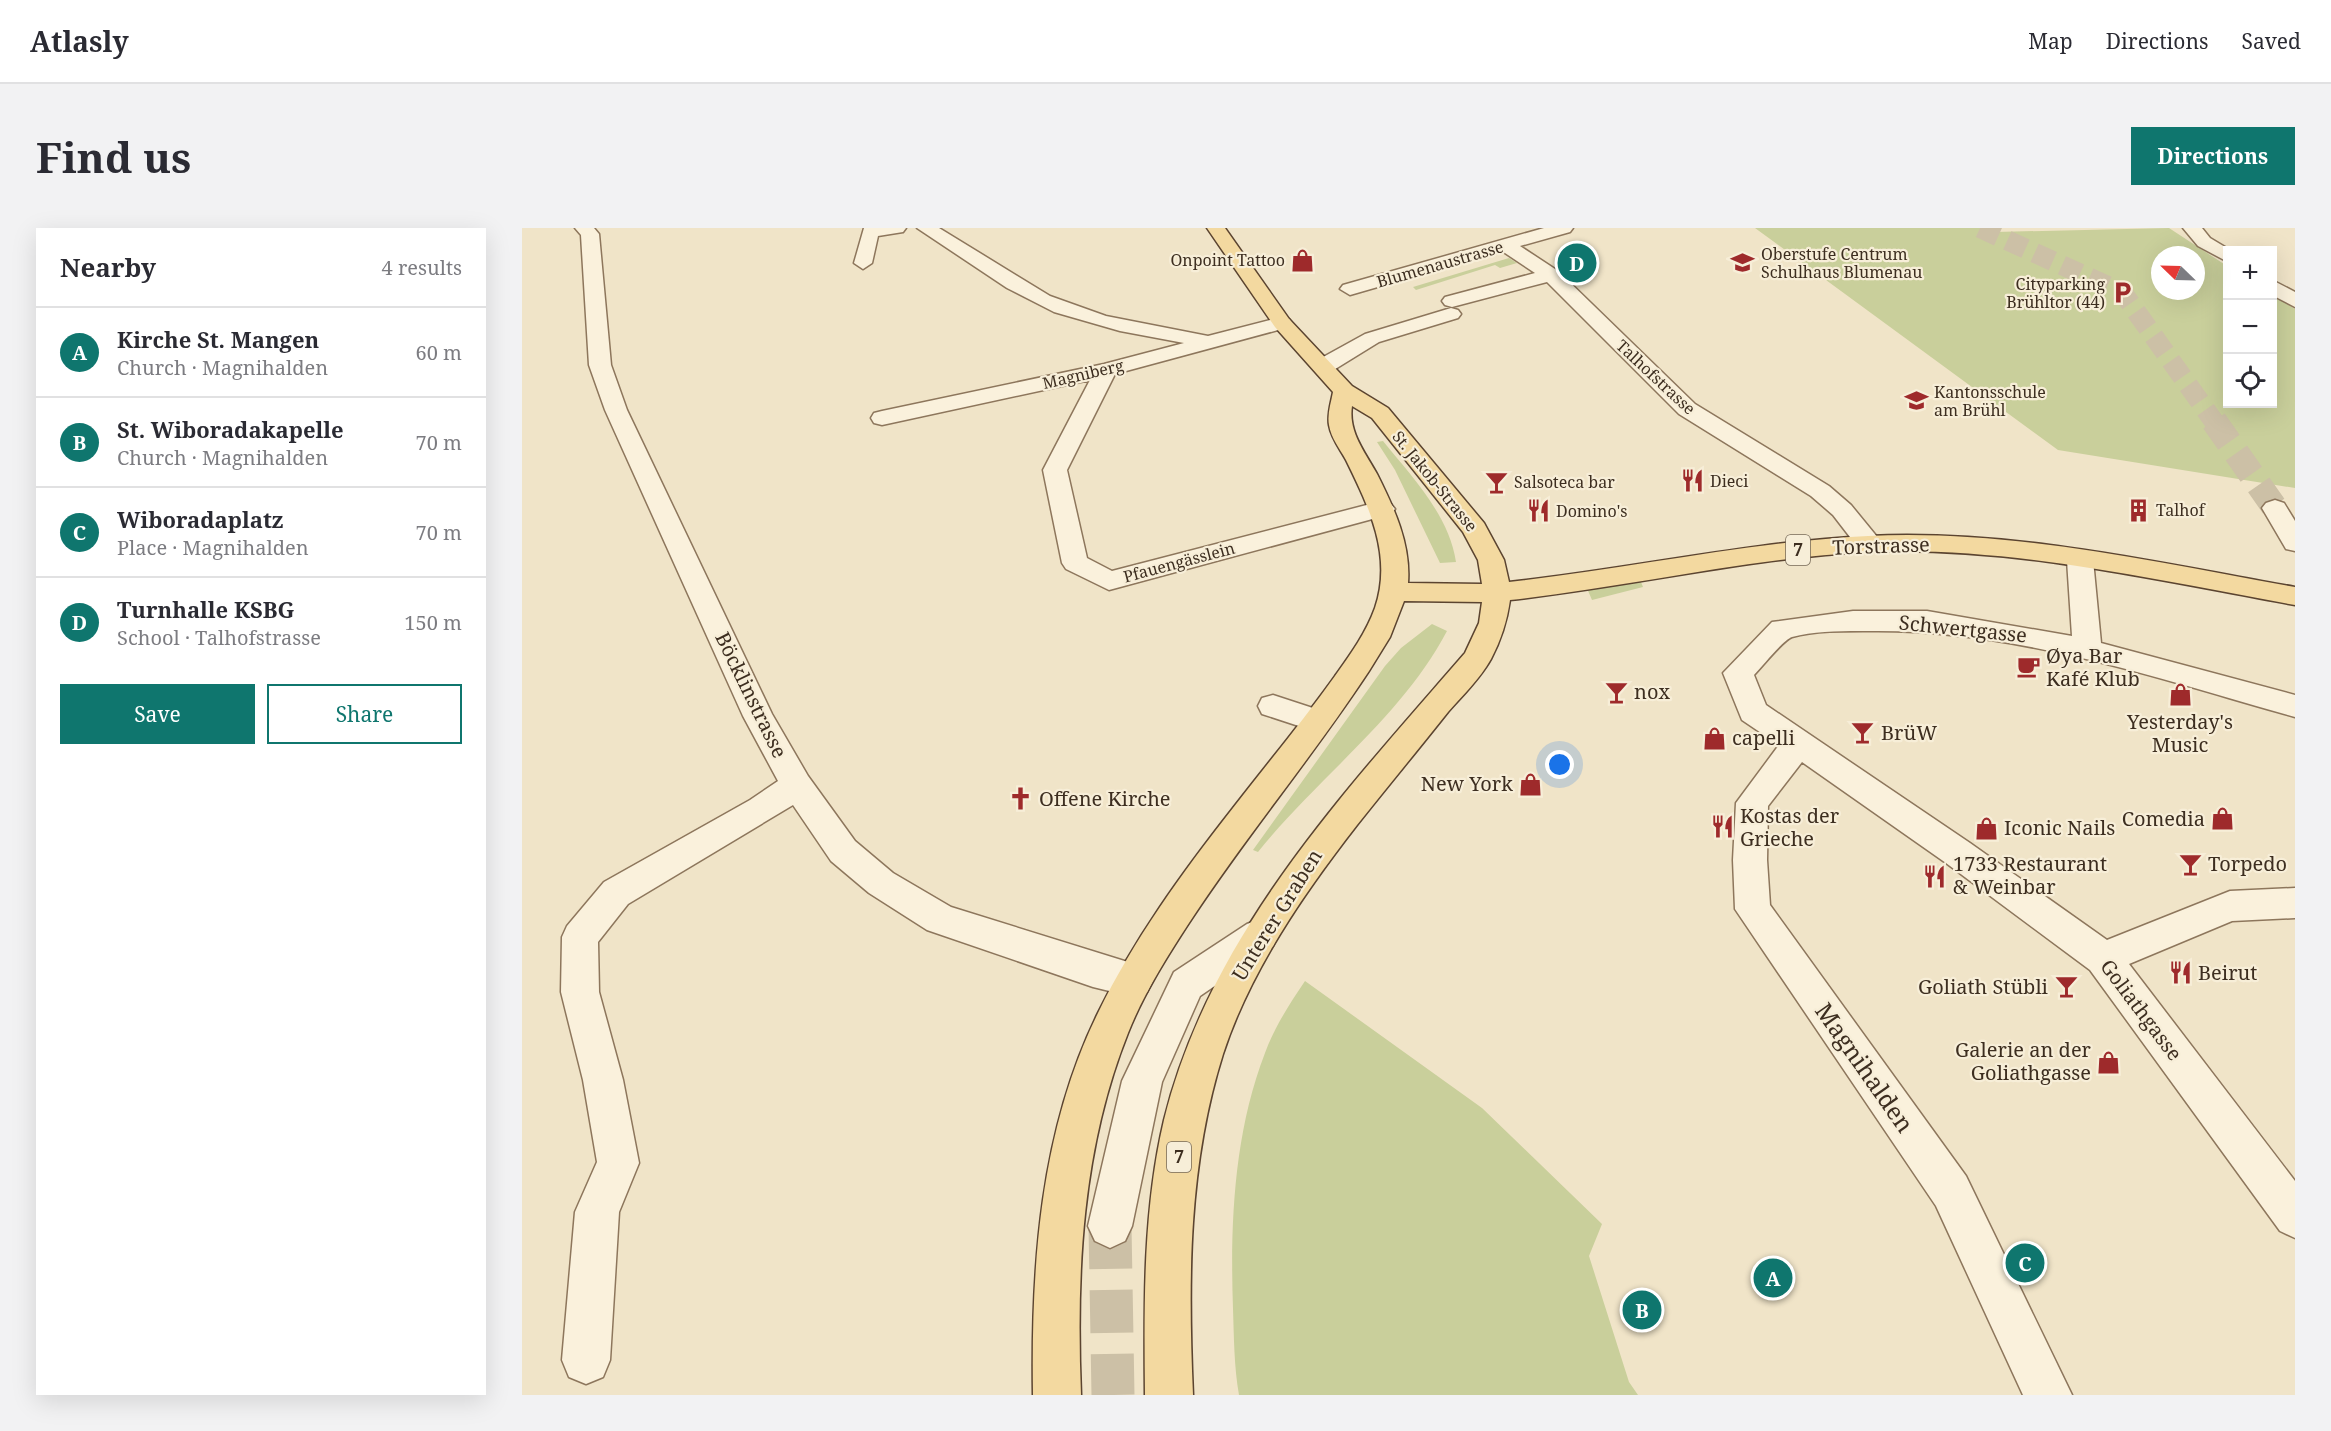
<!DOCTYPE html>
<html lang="en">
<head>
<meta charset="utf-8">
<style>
	:root { --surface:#fff; --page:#f2f2f3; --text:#2b2b33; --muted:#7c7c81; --line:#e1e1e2; --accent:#0f766e }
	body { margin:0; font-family:"Noto Serif",serif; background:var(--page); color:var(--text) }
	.controls { position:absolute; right:18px; top:18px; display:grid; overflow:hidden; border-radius:0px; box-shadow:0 6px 24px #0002 }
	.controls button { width:54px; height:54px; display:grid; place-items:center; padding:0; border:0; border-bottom:2px solid var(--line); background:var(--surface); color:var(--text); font:30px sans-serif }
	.compass { position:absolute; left:1629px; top:18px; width:54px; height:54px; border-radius:50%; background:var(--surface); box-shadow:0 6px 24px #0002; rotate:293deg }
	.you { position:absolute; left:1038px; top:537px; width:21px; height:21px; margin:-15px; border:4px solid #fff; border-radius:50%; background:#1a73e8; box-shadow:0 0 0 9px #1a73e833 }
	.badge { display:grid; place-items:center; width:39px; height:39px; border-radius:50%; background:var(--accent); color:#fff; font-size:20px; font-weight:700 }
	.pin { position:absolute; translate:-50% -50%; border:3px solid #fff; box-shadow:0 2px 6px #0006 }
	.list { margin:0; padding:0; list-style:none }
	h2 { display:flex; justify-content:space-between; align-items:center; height:78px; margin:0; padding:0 24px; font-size:26px }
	h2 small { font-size:20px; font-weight:400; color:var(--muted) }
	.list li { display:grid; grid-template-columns:39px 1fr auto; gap:18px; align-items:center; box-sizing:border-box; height:90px; padding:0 24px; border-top:2px solid var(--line) }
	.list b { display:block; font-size:22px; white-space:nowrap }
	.list p { margin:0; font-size:20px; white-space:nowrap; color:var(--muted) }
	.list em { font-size:20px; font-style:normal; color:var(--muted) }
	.actions { display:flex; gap:12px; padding:18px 24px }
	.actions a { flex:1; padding:14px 0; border:2px solid var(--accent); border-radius:0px; text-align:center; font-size:21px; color:var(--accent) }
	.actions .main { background:var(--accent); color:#fff }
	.icon { flex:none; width:33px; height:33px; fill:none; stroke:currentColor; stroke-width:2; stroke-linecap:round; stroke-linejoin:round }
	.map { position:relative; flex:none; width:1773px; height:1167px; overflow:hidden; border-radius:0px }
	header { display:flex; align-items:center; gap:36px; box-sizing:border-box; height:84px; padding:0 30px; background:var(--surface); border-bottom:2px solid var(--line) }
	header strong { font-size:28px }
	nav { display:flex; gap:33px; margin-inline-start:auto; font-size:21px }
	.intro { display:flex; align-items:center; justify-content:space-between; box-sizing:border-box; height:144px; padding:0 36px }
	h1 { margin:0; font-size:42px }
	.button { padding:15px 27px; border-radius:0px; background:var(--accent); color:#fff; font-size:21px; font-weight:700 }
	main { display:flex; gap:36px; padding:0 36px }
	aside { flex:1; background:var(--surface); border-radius:0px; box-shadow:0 6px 24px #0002 }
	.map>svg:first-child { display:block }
	.green { fill:#c9cf9b; fill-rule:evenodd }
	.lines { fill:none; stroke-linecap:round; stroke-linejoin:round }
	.minor-tunnel-far2 { stroke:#ccc0a6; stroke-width:20; stroke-dasharray:20 10; stroke-linecap:butt }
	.minor-tunnel-far1 { stroke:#ccc0a6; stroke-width:26; stroke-dasharray:26 13; stroke-linecap:butt }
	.minor-tunnel { stroke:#ccc0a6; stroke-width:43; stroke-dasharray:43 21; stroke-linecap:butt }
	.minor-casing { stroke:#8d765c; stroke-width:3 }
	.major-casing { stroke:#5b4430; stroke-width:3 }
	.minor { fill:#faf1dc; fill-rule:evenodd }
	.major { fill:#f3d9a0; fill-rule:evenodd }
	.labels { text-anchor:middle; stroke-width:4.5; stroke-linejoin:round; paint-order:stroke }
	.far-poi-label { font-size:16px; fill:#3d2e20; stroke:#f7eed8; text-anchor:start }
	.far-street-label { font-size:16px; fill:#3d2e20; stroke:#f7eed8 }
	.shield { fill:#f7eed8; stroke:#756857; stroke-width:1.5 }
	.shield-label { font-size:18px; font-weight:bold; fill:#3d2e20 }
	.street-label { font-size:20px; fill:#3d2e20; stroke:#f7eed8 }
	.poi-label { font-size:20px; fill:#3d2e20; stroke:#f7eed8; text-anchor:start }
	.near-street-label { font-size:24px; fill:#3d2e20; stroke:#f7eed8 }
</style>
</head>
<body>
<header>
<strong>Atlasly</strong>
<nav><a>Map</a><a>Directions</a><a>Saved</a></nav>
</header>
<div class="intro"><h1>Find us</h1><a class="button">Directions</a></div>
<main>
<aside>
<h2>Nearby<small>4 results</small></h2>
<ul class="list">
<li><span class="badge">A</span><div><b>Kirche St. Mangen</b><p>Church · Magnihalden</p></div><em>60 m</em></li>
<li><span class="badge">B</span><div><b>St. Wiboradakapelle</b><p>Church · Magnihalden</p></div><em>70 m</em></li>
<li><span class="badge">C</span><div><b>Wiboradaplatz</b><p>Place · Magnihalden</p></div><em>70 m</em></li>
<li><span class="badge">D</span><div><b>Turnhalle KSBG</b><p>School · Talhofstrasse</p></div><em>150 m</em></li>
</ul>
<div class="actions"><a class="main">Save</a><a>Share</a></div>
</aside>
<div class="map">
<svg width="1773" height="1167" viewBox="0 0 1773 1167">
	<rect width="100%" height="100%" fill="#f0e4c8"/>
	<path class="green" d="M1233,0H1460L1473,4L1647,0L1705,38L1706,176H1750L1751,67L1773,81V260L1536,222ZM1638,27H1674V63H1638Z
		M987,30L995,35L978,40L973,37L894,62L891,59Z
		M861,213C890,249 927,287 934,334L918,335L873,242L855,214Z
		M1117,349L1121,359L1070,372L1064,358Z
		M910,396L925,403C880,489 796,549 736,624L731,622L863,438L879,420Z
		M783,753L960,880L1080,996L1067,1028L1107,1154L1116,1167H717C712,1138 712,1110 711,1081C708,995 712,905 743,825C752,800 768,775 783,753Z"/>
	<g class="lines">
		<path class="minor-tunnel-far2" d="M1458,0L1601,65L1693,195"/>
		<path class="minor-tunnel-far1" d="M1692,193L1753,280"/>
		<path class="minor-tunnel" d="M588,998L591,1167"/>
		<defs>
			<path id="minor" d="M53,0H72L77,6L89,137L105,182L250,486L286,548L333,613L371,645L429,679L625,740L631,752L625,764L612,769L571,759L405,702L347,665L309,633L271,577L106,676L76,714L77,764L101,852L117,935L97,984L88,1132L81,1149L64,1156L47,1149L40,1132L53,984L75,934L61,852L39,764L40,709L45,698L82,654L228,572L256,553L221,488L83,182L67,137L59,7Z
				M342,0H384L381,4L356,8L350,35L341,41L332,35Z
				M395,0H417L528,68L584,88L686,108L760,89L767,91L770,95L767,99L593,146L545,242L565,330L590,343L860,273L869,276L873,281L869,286L587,362L544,341L540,335L521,242L568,152L360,197L352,195L349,190L352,185L360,183L582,136L662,115L598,103L532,84L485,60Z
				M1022,0H1051L1048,4L998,18L1036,43L1173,176L1307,258L1329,277L1356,310L1360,316L1356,322L1347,324L1338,322L1311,287L1289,268L1157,186L1025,54L930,79L923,77L920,73L923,69L1013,45L980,23L828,67L818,61L821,57Z
				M1661,0H1680L1688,10L1708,22H1706V34L1676,18Z
				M1750,52L1773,64V79L1750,67Z
				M929,80L936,82L939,86L936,90L857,114L810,143H794L791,138L794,133L843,106Z
				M1753,272L1762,275L1773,293V323L1764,321L1740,280L1744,275Z
				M1558,324L1567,326L1571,332L1579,415L1773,467V489C1637,451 1499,403 1356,403C1329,403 1296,402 1270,409C1261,412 1240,439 1232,447L1244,477L1448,615L1585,712L1708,663L1773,660V690L1710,693L1607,736L1773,953V1010L1758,1003L1568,742L1424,635L1280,534L1246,578L1245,632L1248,677L1444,948L1550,1167H1501L1414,978L1213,681L1211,632L1214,575L1257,517L1220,492L1201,445L1250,394L1331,383H1405L1550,408L1545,332L1549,326Z
				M751,467L806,485L810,493L806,501L795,504L740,486L736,478L740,470Z
				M738,691L751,696L756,707L751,718L678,768L640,854L610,998L603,1013L588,1020L573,1013L566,998L600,853L652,744L725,696Z"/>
			<path id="major" d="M685,0H703L767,91L830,158L866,180L962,295L982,332L987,354C1107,341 1225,314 1346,308C1490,301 1633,334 1773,359V377C1633,352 1490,318 1347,324C1226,330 1108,359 988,372C985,393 979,412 969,431C958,451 940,468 926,484C896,522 865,559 835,597C782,665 728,743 701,826C666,937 666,1052 671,1167H623C622,1076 621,981 642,892C688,706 821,566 943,425L957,395L960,374L882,373L868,409L847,443C790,530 722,610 665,698C643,732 621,767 606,805C560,920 554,1044 559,1167H511C509,1038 518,903 576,785C612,711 660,645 711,580C745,536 781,493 813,448C828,427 844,405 853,380C871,328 847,279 824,232C818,221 809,210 807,197C805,186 809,175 811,164L753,99ZM830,178L850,190L941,304L956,332L960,356L886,355C889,316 872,280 855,246C843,224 826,204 830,178Z"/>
		</defs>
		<use href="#minor" class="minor-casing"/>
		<use href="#major" class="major-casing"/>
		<use href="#minor" class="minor"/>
		<use href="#major" class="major"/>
	</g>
	<defs>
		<symbol id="shop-bare" viewBox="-9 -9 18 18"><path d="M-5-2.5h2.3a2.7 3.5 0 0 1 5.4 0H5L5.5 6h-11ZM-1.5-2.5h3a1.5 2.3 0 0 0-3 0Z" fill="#9e2a2b" stroke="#f7eed8" stroke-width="2.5" paint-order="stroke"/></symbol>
		<symbol id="school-bare" viewBox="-9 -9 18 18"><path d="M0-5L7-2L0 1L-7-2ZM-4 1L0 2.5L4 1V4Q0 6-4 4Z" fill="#9e2a2b" stroke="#f7eed8" stroke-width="2.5" paint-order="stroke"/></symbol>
		<symbol id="parking-bare" viewBox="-9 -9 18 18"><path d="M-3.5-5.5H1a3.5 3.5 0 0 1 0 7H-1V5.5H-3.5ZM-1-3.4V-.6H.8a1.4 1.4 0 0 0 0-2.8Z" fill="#9e2a2b" stroke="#f7eed8" stroke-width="2.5" paint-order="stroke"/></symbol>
		<symbol id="restaurant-bare" viewBox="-9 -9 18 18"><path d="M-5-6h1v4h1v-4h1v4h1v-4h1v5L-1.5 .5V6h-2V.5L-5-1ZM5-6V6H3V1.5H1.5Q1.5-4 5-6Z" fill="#9e2a2b" stroke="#f7eed8" stroke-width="2.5" paint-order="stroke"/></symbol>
		<symbol id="bar-bare" viewBox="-9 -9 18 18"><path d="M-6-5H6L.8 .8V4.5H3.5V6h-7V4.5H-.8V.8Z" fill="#9e2a2b" stroke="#f7eed8" stroke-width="2.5" paint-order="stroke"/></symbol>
		<symbol id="building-bare" viewBox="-9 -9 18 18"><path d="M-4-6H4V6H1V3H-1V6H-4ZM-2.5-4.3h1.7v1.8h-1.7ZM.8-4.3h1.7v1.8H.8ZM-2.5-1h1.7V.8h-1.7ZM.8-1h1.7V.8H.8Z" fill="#9e2a2b" stroke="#f7eed8" stroke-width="2.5" paint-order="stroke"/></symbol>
		<symbol id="cafe-bare" viewBox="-9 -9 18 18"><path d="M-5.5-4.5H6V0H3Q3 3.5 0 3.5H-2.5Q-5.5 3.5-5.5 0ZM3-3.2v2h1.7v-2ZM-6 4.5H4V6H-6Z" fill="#9e2a2b" stroke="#f7eed8" stroke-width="2.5" paint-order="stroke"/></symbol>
		<symbol id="church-bare" viewBox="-9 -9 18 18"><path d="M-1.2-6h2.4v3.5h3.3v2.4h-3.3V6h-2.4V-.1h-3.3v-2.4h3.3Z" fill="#9e2a2b" stroke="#f7eed8" stroke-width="2.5" paint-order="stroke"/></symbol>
	</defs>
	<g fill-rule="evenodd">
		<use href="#shop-bare" x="764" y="16" width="33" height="33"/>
		<use href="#school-bare" x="1204" y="18" width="33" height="33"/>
		<use href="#parking-bare" x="1584" y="48" width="33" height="33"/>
		<use href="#school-bare" x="1378" y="156" width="33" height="33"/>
		<use href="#restaurant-bare" x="1154" y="236" width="33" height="33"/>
		<use href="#bar-bare" x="958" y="238" width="33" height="33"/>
		<use href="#building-bare" x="1600" y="266" width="33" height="33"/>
		<use href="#restaurant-bare" x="1000" y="266" width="33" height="33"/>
		<use href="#cafe-bare" x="1490" y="422" width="33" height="33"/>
		<use href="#bar-bare" x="1078" y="448" width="33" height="33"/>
		<use href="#shop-bare" x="1642" y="450" width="33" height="33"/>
		<use href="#bar-bare" x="1324" y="488" width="33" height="33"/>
		<use href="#shop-bare" x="1176" y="494" width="33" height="33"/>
		<use href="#shop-bare" x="992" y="540" width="33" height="33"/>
		<use href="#church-bare" x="482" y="554" width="33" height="33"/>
		<use href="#shop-bare" x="1684" y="574" width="33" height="33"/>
		<use href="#restaurant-bare" x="1184" y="582" width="33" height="33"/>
		<use href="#shop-bare" x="1448" y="584" width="33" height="33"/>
		<use href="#bar-bare" x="1652" y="620" width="33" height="33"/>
		<use href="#restaurant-bare" x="1396" y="632" width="33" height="33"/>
		<use href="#restaurant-bare" x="1642" y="728" width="33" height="33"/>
		<use href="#bar-bare" x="1528" y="742" width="33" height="33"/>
		<use href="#shop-bare" x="1570" y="818" width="33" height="33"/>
	</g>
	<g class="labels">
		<g class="far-poi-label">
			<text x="1239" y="32">Oberstufe Centrum<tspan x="1239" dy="18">Schulhaus Blumenau</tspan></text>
			<text x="763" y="38" text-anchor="end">Onpoint Tattoo</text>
			<text x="1583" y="62" text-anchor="end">Cityparking<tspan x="1583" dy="18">Brühltor (44)</tspan></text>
			<text x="1412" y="170">Kantonsschule<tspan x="1412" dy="18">am Brühl</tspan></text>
			<text x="1188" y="259">Dieci</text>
			<text x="992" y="260">Salsoteca bar</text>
			<text x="1634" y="288">Talhof</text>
			<text x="1034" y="289">Domino's</text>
		</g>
		<g class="far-street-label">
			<text transform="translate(918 36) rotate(-16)" y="6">Blumenaustrasse</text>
			<text transform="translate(561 146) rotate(-13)" y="6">Magniberg</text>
			<text transform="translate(1134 149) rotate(43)" y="6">Talhofstrasse</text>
			<text transform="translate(913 253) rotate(51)" y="6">St. Jakob-Strasse</text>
			<text transform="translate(657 334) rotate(-15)" y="6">Pfauengässlein</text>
		</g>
		<g class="shield">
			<rect x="1264" y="307" width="24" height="30" rx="4.5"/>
			<rect x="645" y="914" width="24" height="30" rx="4.5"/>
		</g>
		<g class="shield-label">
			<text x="1276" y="328">7</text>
			<text x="657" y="935">7</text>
		</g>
		<g class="street-label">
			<text transform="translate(1359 318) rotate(-2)" y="7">Torstrasse</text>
			<text transform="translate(1441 401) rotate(6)" y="7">Schwertgasse</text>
			<text transform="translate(229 467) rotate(64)" y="7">Böcklinstrasse</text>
			<text transform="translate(755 687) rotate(-58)" y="7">Unterer Graben</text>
			<text transform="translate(1619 782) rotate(53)" y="7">Goliathgasse</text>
		</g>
		<g class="poi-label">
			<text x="1524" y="435">Øya Bar<tspan x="1524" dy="23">Kafé Klub</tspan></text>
			<text x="1112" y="471">nox</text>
			<text x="1658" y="501" text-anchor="middle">Yesterday's<tspan x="1658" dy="23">Music</tspan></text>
			<text x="1359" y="512">BrüW</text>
			<text x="1210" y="517">capelli</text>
			<text x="991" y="563" text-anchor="end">New York</text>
			<text x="517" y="578">Offene Kirche</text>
			<text x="1218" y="595">Kostas der<tspan x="1218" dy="23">Grieche</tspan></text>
			<text x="1683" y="598" text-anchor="end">Comedia</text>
			<text x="1482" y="607">Iconic Nails</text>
			<text x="1431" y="643">1733 Restaurant<tspan x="1431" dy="23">&amp; Weinbar</tspan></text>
			<text x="1686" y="643">Torpedo</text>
			<text x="1676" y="752">Beirut</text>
			<text x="1526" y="766" text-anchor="end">Goliath Stübli</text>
			<text x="1569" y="829" text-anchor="end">Galerie an der<tspan x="1569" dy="23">Goliathgasse</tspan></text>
		</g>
		<g class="near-street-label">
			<text transform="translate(1342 840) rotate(55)" y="8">Magnihalden</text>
		</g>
	</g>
</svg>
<div class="controls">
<button>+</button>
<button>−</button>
<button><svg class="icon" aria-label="locate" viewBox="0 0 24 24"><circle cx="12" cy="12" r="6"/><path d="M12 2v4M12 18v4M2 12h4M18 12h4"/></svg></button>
</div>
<svg class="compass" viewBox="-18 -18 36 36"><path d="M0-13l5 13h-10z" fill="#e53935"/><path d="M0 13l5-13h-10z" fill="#7c7c81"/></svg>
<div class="you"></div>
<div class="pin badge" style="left:1251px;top:1050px">A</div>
<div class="pin badge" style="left:1120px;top:1082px">B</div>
<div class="pin badge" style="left:1503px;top:1035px">C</div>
<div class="pin badge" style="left:1055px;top:35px">D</div>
</div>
</main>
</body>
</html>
